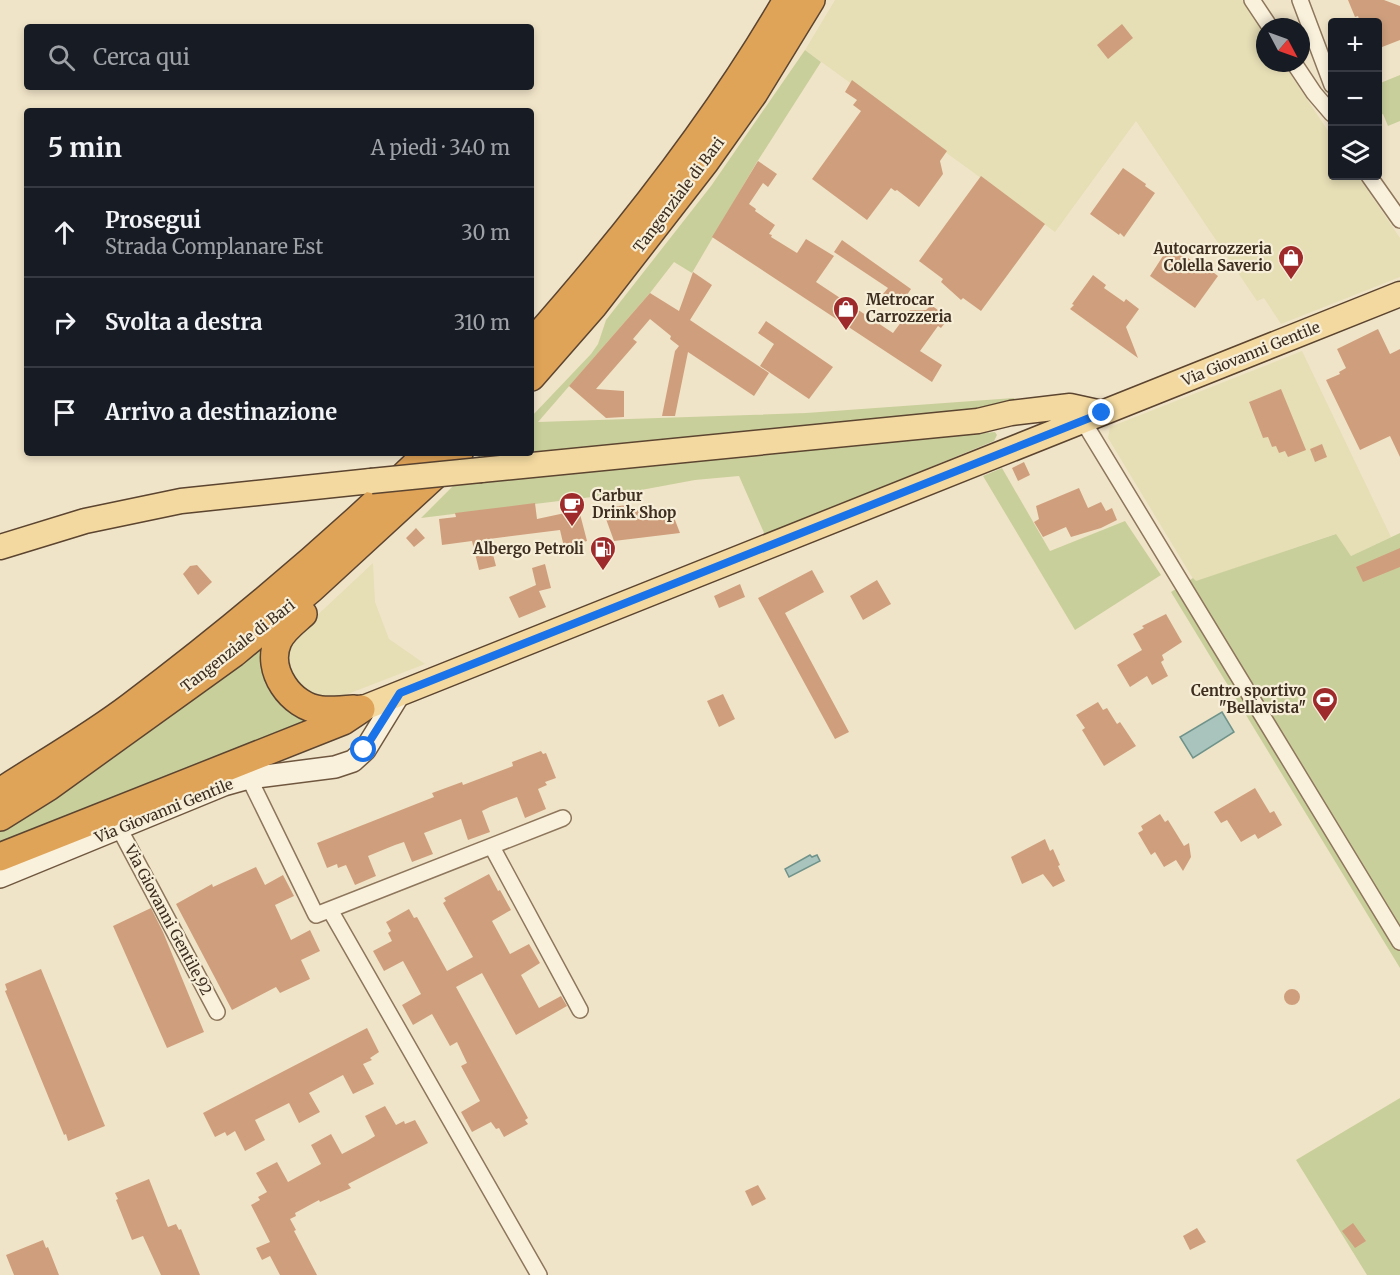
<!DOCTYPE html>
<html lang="it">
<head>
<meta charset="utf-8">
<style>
	:root { --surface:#171b24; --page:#20242c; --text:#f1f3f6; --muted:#9ea1a6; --line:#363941 }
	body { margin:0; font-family:Merriweather,serif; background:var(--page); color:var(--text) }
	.controls { position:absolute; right:18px; top:18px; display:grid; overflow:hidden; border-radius:6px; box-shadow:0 3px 9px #0003 }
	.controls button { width:54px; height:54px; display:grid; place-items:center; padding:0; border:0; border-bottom:2px solid var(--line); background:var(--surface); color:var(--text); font:30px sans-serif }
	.compass { position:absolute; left:1256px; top:18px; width:54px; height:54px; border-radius:50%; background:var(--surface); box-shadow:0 3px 9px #0003; rotate:131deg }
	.stop { position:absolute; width:18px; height:18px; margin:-14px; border:4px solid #1a73e8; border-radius:50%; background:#fff }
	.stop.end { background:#1a73e8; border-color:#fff; box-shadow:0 2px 6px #0008 }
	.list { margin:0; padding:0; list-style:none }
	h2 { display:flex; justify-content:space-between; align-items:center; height:78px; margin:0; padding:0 24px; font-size:26px }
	h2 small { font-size:20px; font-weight:400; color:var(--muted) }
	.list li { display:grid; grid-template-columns:39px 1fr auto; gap:18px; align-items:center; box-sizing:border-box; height:90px; padding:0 24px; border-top:2px solid var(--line) }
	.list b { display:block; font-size:22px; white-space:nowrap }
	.list p { margin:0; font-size:20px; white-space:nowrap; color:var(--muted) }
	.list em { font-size:20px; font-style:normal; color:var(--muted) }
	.icon { flex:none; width:33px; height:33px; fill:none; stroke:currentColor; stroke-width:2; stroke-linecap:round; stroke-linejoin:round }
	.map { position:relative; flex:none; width:1400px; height:1275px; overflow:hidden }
	.search { position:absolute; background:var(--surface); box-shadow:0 3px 9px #0003; left:24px; top:24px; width:510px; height:66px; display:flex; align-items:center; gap:15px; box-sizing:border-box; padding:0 21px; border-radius:6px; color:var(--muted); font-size:22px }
	.panel { position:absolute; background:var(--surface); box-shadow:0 3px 9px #0003; left:24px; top:108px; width:510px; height:348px; border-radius:6px }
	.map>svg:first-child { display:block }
	.farmland { fill:#e6deb5; fill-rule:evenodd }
	.green { fill:#c9cf9b }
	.water { fill:#a9c4bc; stroke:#6f938a; stroke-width:1.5 }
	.building { fill:#cf9f7d }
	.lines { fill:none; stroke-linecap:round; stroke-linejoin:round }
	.street-casing { stroke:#8d765c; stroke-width:18 }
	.secondary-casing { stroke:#6f573f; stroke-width:24 }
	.primary-casing { stroke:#5b4430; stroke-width:27 }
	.highway-casing { stroke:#5b4430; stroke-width:30 }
	.street { stroke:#faf1dc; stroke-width:15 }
	.secondary { stroke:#faf1dc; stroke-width:21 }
	.primary { stroke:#f3d9a0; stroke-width:24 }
	.highway { stroke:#e0a458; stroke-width:27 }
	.primary-bridge-casing { stroke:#5b4430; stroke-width:27; stroke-linecap:butt }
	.primary-bridge { stroke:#f3d9a0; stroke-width:24 }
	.route { stroke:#1a73e8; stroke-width:8 }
	.labels { text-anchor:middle; stroke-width:4.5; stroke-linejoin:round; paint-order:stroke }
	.street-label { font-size:15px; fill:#3d2e20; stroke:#f7eed8 }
	.poi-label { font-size:15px; font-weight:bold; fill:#3d2e20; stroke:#f7eed8; text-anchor:end }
</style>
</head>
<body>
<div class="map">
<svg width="1400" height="1275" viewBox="0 0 1400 1275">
	<rect width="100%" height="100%" fill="#f0e4c8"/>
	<path class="farmland" d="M835,0H1242L1265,35V63H1283L1332,137V176H1358L1400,238V277L1281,324L1264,298L1257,301L1136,121L1055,232L805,50Z
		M1302,351L1391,537L1351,556L1335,534L1195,582L1108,438L1110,427ZM1281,389L1289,456L1288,457L1285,451L1276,446L1272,447L1268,437L1263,438L1249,403Z
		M373,563L375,602L389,639L425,664L335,699L325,698L308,693L293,678L286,658L295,636Z"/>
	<path class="green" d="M805,50L821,62L757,162L692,273L674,262L650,293L538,422L806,413L1014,398L1016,406L477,459L482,453H531V417L591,354L598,344L606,320L711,186Z
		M1400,75V121L1388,126L1383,114L1378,116V84Z
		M995,432L997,435L994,441L765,535L739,476L695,480L625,493L421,518L455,484Z
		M1002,468L1050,551L1125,521L1161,575L1075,630L983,476Z
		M1400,533V968L1171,592L1193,578L1196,581L1336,534L1351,556Z
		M267,642L316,717L0,848V832L129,747Z
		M1400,1098V1275H1367L1296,1160Z"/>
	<path class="water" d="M1222,712L1234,732L1193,758L1180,737Z
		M810,855L812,857L817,855L820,861L789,877L785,869Z"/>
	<path class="building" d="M1348,0H1384L1400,6V40L1377,49V22H1360L1358,16L1355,17Z
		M1122,24L1133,38L1108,59L1097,45Z
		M852,80L947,151L940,161L943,174L919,207L897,190L895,191L891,188L867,220L812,179L861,111L853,105L857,100L845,92Z
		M758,161L777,174L768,187L763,183L749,204L756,209L755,211L775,225L769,234L772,235L771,237L797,253L806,239L834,256L816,282L893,333L910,310H926L931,305L949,318L941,328L938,326L920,351L942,365L932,382L712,237Z
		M1123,168L1146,184L1145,186L1155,193L1124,237L1120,233L1119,235L1090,214Z
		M981,176L1045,224L981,311L963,298L961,300L941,282L943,279L919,261Z
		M842,240L911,289L900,305L883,294L888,288L834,252Z
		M1172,242L1186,252L1184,255L1203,269L1205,266L1218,276L1195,308L1150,276Z
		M693,272L712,285L690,320L769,373L754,396L688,352L675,416H662L675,351L679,346L670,339L671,336L650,319L633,339L637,342L596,389L624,391V417L606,418L569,386L650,293L679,311Z
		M1093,275L1106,285L1104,288L1124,302L1126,299L1139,309L1126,327L1138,358L1070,309L1074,305L1072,304Z
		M766,321L833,367L809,399L760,366L774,344L758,333Z
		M1378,329L1390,354L1400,349V457L1390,436L1360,450L1326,380L1340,374L1339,372L1346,368L1337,349Z
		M1281,389L1306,450L1288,457L1285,451L1279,453L1276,446L1272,447L1268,437L1263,438L1249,402Z
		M1322,444L1327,457L1315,462L1310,449Z
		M1024,462L1030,475L1018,481L1012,468Z
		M1079,488L1088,508L1101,502L1106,511L1112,508L1117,520L1101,528L1071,537L1066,527L1043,537L1034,522L1039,519L1036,506Z
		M535,503L537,519L579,510L587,541L564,547L560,530L489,539L496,566L479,570L472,541L442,545L439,519L456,517L455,513Z
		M627,505L629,511L670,507L680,533L614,541L602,508Z
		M416,528L425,538L414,547L406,538Z
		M1400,548V567L1363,582L1356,567Z
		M545,564L551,588L539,591L546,607L519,618L509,597L536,585L532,568Z
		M197,565L212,582L198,595L183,574L190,566Z
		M812,570L824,592L785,613L849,732L835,739L758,598Z
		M877,580L891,604L863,620L850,596Z
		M740,584L745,597L719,608L714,596Z
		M1166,614L1182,642L1162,655L1164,660L1161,662L1168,676L1152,685L1147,676L1130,687L1117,665L1142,650L1133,634L1144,628L1142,626Z
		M723,694L735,719L719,727L707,701Z
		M1098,702L1103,710L1107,708L1117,724L1120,722L1136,746L1104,766L1082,730L1085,728L1076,715Z
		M541,751L543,754L546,753L556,778L545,782L547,785L538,789L546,809L525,818L517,797L490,807L482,811L490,832L468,840L461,819L424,833L433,854L412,862L404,842L395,845L368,856L376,876L355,885L346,865L338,868L337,864L327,868L317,843L434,797L432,793L462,782L463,785L513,766L512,762Z
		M1255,788L1270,813L1274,811L1282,825L1258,839L1255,834L1241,842L1227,820L1221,823L1214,812Z
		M1160,814L1165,822L1168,820L1184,846L1189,843L1191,857L1183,871L1176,860L1164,867L1155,852L1151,855L1138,833L1143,830L1141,826Z
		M1045,839L1050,851L1053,849L1060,865L1058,866L1065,881L1053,887L1043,874L1022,884L1011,857Z
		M256,867L265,885L283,875L294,896L275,905L291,940L310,930L320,951L301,960L310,979L280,993L276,987L232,1010L176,904L212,884L213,887Z
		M489,874L498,891L500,890L511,910L492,921L510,954L529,944L540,963L521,975L539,1008L561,996L567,1006L516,1035L482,973L456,987L528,1118L525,1120L528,1124L504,1137L499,1128L496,1129L491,1122L472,1132L461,1112L480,1101L461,1066L467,1063L457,1042L450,1046L432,1014L413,1025L402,1005L421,994L403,961L384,971L373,951L392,941L388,933L391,931L386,922L409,909L414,918L417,917L447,971L473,957L443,903L446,901L444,898Z
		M151,908L163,932L204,1032L167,1048L113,926Z
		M41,969L105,1126L68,1141L66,1134L64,1135L5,991L7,990L5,984Z
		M1284 997a8 8 0 1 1 16 0a8 8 0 1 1-16 0Z
		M367,1028L379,1052L370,1058L372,1060L363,1064L374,1084L353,1094L343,1075L309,1093L320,1112L299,1123L289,1103L255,1120L265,1140L245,1151L235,1131L227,1136L225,1132L215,1137L203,1113Z
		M385,1106L396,1125L404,1121L405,1124L415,1120L428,1143L348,1184L351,1188L320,1202L319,1200L295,1213L296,1216L290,1219L296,1230L294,1231L317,1275H280L270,1256L262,1260L256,1248L270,1242L251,1205L260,1200L258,1197L267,1192L256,1173L277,1162L288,1182L321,1164L311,1145L331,1134L342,1154L367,1141L375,1136L365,1116Z
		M149,1179L168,1227L176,1224L179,1230L181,1229L200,1275H161L143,1236L132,1240L116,1200L118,1199L115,1193Z
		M758,1185L766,1199L752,1206L745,1191Z
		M1353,1223L1366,1241L1355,1248L1342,1231Z
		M1197,1228L1206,1242L1190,1250L1183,1236Z
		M43,1240L46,1248L48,1247L59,1275H14L6,1255Z"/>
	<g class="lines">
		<defs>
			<path id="street" d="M1252,0L1270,27
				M1300,0L1332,85
				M1294,63L1314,93L1332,114
				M1369,176L1400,220
				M1083,421L1400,942
				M249,778L316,915L563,818
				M119,828L217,1012
				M492,847L580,1010
				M330,910L539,1275"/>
			<path id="secondary" d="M0,877L224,785L249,778L335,767L353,761L365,750L400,693"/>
			<path id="primary" d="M481,470L978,421L1011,413L1070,406L1102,413
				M0,547L85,521L181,501L371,481
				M361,709L1400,294"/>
			<path id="highway" d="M531,344C623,240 717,121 787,0
				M531,377L594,305L705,162L754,93L811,0
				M303,614C294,622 283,630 278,641C265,670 291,707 321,710C331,711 343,710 354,709
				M0,792C43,764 89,738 130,707C234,629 334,544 428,453
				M0,817L48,787L234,653L311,589L459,453
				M0,857L343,721L361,709"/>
		</defs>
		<use href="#street" class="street-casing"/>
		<use href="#secondary" class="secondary-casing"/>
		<use href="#primary" class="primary-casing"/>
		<use href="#highway" class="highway-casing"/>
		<use href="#street" class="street"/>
		<use href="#secondary" class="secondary"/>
		<use href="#primary" class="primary"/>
		<use href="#highway" class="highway"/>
		<defs>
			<path id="primary-bridge" d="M371,481L481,470"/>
		</defs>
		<use href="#primary-bridge" class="primary-bridge-casing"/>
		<use href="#primary-bridge" class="primary-bridge"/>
	</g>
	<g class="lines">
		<path class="route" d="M364,750L400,693L1102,413"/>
	</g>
	<defs>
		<symbol id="shop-pin" viewBox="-11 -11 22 30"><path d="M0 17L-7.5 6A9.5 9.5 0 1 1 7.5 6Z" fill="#9e2a2b" stroke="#f7eed8"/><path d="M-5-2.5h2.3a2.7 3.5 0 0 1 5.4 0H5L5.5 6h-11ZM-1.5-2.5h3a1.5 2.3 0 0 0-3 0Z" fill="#fff"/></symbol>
		<symbol id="cafe-pin" viewBox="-11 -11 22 30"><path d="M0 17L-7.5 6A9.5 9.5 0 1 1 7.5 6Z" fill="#9e2a2b" stroke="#f7eed8"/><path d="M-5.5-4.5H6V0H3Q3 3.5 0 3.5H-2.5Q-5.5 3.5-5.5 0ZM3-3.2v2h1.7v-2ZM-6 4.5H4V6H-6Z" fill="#fff"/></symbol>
		<symbol id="fuel-pin" viewBox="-11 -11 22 30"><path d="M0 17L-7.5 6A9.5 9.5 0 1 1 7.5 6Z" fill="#9e2a2b" stroke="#f7eed8"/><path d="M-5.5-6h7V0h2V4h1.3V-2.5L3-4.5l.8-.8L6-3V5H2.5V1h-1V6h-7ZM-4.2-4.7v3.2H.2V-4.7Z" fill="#fff"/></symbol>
		<symbol id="stadium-pin" viewBox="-11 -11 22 30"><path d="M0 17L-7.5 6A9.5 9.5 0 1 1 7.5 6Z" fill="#9e2a2b" stroke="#f7eed8"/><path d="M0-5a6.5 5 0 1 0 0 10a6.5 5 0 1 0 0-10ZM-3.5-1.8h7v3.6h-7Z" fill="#fff"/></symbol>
	</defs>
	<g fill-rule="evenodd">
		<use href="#shop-pin" x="1276" y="243" width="30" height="40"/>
		<use href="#shop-pin" x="831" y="294" width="30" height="40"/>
		<use href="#cafe-pin" x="557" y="490" width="30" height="40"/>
		<use href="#fuel-pin" x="588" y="534" width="30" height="40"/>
		<use href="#stadium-pin" x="1310" y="685" width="30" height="40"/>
	</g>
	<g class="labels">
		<g class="street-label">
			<text transform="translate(679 195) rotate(-53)" y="5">Tangenziale di Bari</text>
			<text transform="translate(1251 354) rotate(-22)" y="5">Via Giovanni Gentile</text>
			<text transform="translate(238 646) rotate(-38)" y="5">Tangenziale di Bari</text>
			<text transform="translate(164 811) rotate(-22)" y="5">Via Giovanni Gentile</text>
			<text transform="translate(168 920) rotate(62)" y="5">Via Giovanni Gentile,92</text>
		</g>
		<g class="poi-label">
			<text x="1272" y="254">Autocarrozzeria<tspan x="1272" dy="17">Colella Saverio</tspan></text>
			<text x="866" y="305" text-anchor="start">Metrocar<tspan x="866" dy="17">Carrozzeria</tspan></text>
			<text x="592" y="501" text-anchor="start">Carbur<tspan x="592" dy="17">Drink Shop</tspan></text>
			<text x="584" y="554">Albergo Petroli</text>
			<text x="1306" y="696">Centro sportivo<tspan x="1306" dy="17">"Bellavista"</tspan></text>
		</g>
	</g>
</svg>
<div class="controls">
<button>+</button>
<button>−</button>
<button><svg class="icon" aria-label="layers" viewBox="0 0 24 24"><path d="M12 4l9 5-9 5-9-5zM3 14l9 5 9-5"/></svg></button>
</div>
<svg class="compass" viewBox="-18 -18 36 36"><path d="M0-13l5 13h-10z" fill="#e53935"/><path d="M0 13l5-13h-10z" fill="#9ea1a6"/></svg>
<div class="stop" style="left:364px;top:750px"></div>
<div class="stop end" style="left:1102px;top:413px"></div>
<div class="search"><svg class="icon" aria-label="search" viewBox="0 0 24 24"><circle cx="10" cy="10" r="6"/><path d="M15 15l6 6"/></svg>Cerca qui</div>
<section class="panel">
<h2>5 min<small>A piedi · 340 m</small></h2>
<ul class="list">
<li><svg class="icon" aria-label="ahead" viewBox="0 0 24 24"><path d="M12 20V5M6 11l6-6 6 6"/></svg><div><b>Prosegui</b><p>Strada Complanare Est</p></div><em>30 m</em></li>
<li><svg class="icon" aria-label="right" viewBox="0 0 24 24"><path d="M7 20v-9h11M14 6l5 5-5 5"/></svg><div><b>Svolta a destra</b></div><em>310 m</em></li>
<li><svg class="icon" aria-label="arrive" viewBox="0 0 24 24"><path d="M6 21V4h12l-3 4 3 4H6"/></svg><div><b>Arrivo a destinazione</b></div></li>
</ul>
</section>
</div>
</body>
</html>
